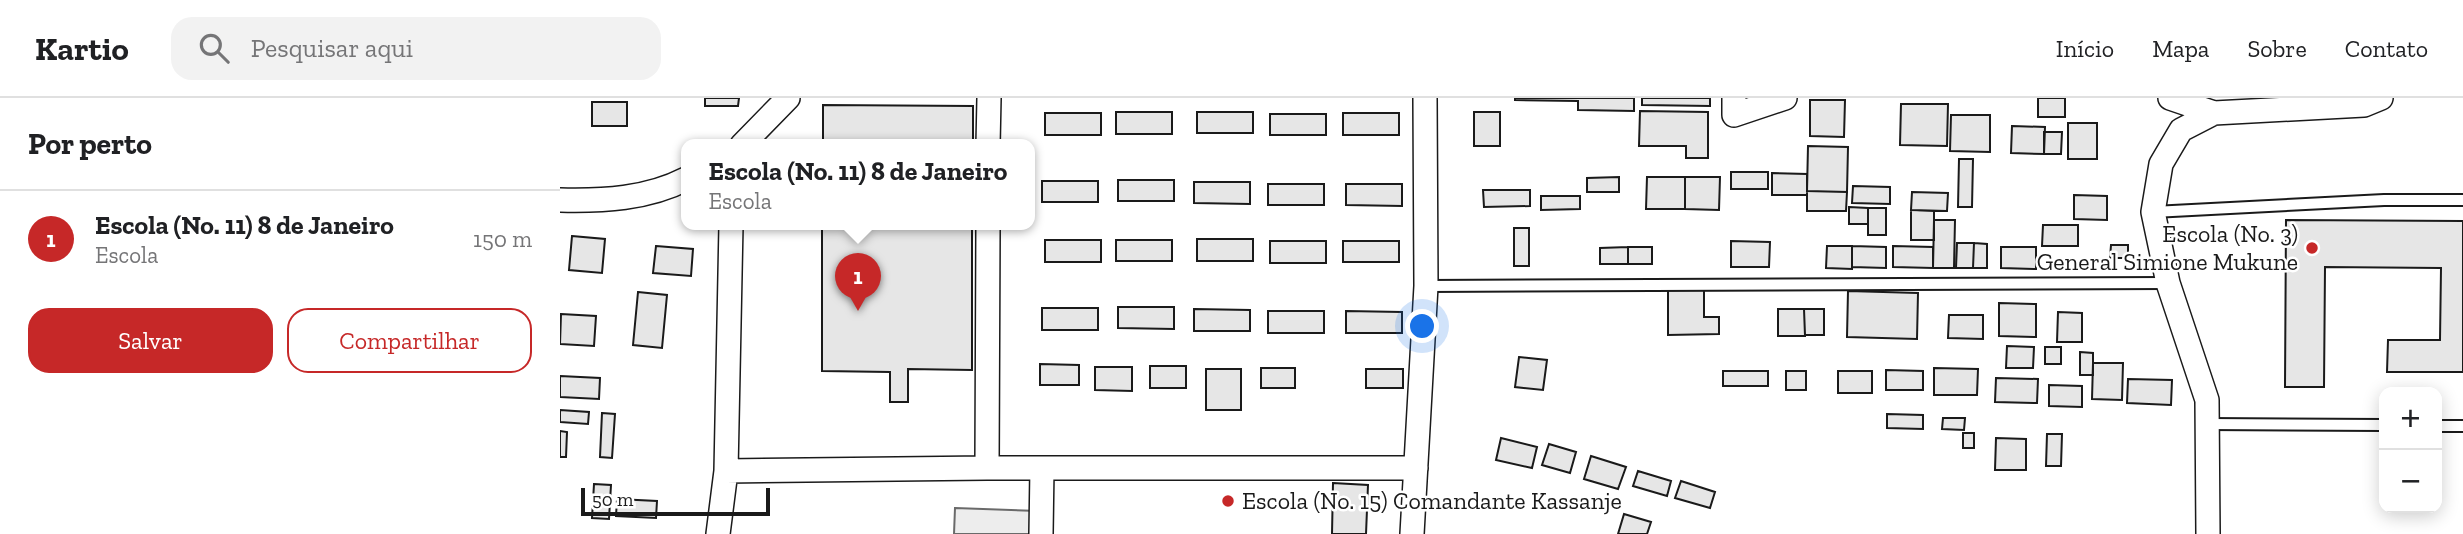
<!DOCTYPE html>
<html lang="pt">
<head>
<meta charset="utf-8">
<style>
	:root { --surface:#fff; --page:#f2f2f2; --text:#202124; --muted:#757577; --line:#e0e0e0; --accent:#c62828 }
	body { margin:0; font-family:"Zilla Slab",serif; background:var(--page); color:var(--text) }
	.controls { position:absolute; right:21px; bottom:21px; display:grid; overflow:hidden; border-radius:14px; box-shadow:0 4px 18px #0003 }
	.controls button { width:63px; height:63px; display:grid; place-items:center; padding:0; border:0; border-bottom:2px solid var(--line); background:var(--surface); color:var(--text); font:35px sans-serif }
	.scale { position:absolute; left:21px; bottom:18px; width:189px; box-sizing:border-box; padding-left:7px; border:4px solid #1a1a1a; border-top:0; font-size:19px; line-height:24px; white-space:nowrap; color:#1a1a1a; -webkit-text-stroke:5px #fff; paint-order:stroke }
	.you { position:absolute; left:863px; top:229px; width:24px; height:24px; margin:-18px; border:5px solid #fff; border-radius:50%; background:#1a73e8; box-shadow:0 0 0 10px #1a73e833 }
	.badge { display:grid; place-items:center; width:46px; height:46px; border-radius:50%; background:var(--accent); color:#fff; font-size:23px; font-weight:700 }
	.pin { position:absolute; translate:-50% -58px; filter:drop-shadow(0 2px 4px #0008) }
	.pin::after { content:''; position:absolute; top:37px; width:24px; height:21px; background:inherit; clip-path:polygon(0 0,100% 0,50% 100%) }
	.popup { position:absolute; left:121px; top:41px; width:354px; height:91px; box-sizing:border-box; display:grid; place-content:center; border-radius:14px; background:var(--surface); filter:drop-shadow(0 2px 5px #0005); font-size:23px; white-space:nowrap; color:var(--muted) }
	.popup b { font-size:26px; color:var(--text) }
	.popup::after { content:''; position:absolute; left:50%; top:100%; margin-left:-14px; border:14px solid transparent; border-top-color:var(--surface) }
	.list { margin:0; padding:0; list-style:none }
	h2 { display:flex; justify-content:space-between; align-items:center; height:91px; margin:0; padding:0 28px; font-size:30px }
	h2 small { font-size:23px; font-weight:400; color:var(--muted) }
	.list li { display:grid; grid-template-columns:46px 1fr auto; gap:21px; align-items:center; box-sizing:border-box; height:98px; padding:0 28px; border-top:2px solid var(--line) }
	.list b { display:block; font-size:26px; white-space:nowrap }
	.list p { margin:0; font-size:23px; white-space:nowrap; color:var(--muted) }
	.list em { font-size:23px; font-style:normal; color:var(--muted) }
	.actions { display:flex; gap:14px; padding:21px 28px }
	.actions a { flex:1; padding:16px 0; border:2px solid var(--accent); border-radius:21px; text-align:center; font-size:24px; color:var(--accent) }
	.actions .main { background:var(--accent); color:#fff }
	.icon { flex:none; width:38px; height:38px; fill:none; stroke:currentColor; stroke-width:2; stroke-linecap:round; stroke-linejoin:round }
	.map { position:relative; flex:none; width:1903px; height:436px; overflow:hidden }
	header { display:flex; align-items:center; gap:42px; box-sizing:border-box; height:98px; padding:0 35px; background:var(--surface); border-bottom:2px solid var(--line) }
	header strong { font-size:33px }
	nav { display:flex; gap:38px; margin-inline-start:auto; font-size:24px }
	.search { width:490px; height:63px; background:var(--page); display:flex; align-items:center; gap:18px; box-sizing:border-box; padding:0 24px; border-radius:21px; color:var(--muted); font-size:26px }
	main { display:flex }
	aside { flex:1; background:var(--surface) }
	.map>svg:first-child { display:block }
	.built { fill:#ededed; stroke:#6a6a6a; stroke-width:2 }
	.building { fill:#e6e6e6; stroke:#1a1a1a; stroke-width:2 }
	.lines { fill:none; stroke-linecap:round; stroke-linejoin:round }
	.lane-casing { stroke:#1a1a1a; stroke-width:14 }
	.street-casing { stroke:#1a1a1a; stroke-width:26 }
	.lane { stroke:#fff; stroke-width:10 }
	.street { stroke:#fff; stroke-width:23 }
	.poi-dot { fill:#c62828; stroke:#fff; stroke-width:2.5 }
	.labels { text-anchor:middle; stroke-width:5; stroke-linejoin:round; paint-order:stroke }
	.poi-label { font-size:24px; fill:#1a1a1a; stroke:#fff; text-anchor:end }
</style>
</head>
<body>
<header>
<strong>Kartio</strong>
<div class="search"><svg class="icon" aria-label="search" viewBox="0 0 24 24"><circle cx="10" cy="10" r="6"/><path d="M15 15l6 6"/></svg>Pesquisar aqui</div>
<nav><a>Início</a><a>Mapa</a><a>Sobre</a><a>Contato</a></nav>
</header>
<main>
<aside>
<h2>Por perto<small></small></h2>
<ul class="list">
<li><span class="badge">1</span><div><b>Escola (No. 11) 8 de Janeiro</b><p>Escola</p></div><em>150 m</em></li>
</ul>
<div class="actions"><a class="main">Salvar</a><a>Compartilhar</a></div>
</aside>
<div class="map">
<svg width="1903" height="436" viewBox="0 0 1903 436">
	<rect width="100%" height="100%" fill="#fff"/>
	<path class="built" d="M395,410L478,413V436H394Z"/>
	<path class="building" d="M145,0H179L178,8H145Z
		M955,0H1074V13L1018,12V3L955,2Z
		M1082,0H1150V8L1082,7Z
		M1478,0H1505V19H1478Z
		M1250,2H1285L1284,39L1250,38Z
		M32,4H67V28H32Z
		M1341,6H1388L1387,48L1340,47Z
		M263,7L413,8V47H263Z
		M1080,13L1148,14V60H1126V48H1079Z
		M556,14H612V36H556Z
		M637,14H693V35H637Z
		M914,14H940V48H914Z
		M485,15H541V37H485Z
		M783,15H839V37H783Z
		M710,16H766V37H710Z
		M1391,17H1430V54L1390,53Z
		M1508,25H1537V61H1508Z
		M1452,28L1485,29L1484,56L1451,55Z
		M1484,34H1502L1501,56H1484Z
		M1248,48L1288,49L1287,94L1247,93Z
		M1399,61H1413L1412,109H1398Z
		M1171,74H1208V91H1171Z
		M1212,75L1247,76V97H1212Z
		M1059,79V94H1027V80Z
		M1087,79H1125V111H1086Z
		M1125,79H1160L1159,112L1125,111Z
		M558,82H614V103H558Z
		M482,83H538V104H482Z
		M634,84H690V106L634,105Z
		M708,86H764V107H708Z
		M786,86H842V108L786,107Z
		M1293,88L1330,89V106L1292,105Z
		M923,92H970V108L924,109Z
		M1247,93L1287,94L1286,113H1247Z
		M1352,94L1388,95L1387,113L1351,112Z
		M1514,97L1547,98V122L1514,121Z
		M981,98H1020V111L981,112Z
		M1289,109L1308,110V126H1289Z
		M1308,110H1326V137H1308Z
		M1351,112L1374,113V142H1351Z
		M1374,122H1395L1394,170H1373Z
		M1726,122L1903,123V274H1827L1828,242H1880L1881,170L1765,169L1764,289H1725Z
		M262,127H412V272L348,271V304H330V274L262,273Z
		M1483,127H1518V148H1482Z
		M954,130H969V168H954Z
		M12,138L45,141L42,175L9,172Z
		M637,141H693V163H637Z
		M485,142H541V164H485Z
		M556,142H612V163H556Z
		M710,143H766V165H710Z
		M783,143H839V164H783Z
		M1171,143L1210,144L1209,169H1171Z
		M1397,145H1414L1413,170H1396Z
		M1414,145L1427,146V170H1413Z
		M1551,147H1568V160H1550Z
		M96,148L133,151L131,178L93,175Z
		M1267,148H1292V171L1266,170Z
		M1292,148L1326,149V170L1292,169Z
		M1333,148L1373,149V170L1333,169Z
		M1068,149H1092V166H1068Z
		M1068,149V166H1040V150Z
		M1441,149H1476V171L1441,170Z
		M1108,189H1144V219H1159V236L1108,237Z
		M1288,193L1358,195L1357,241L1287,239Z
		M78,194L107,197L102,250L73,247Z
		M1439,205L1476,206V239L1439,238Z
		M558,209H614V231L558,230Z
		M482,210H538V232H482Z
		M634,211L690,212V233H634Z
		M1218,211H1244L1245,238H1218Z
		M1244,211H1264V237H1245Z
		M708,213H764V235H708Z
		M786,213L842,214V235H786Z
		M1498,214L1522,215V244H1497Z
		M1,216L36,218L34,248L0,246Z
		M1389,217H1423V241L1388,240Z
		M1447,248L1474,249L1473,270H1446Z
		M1485,249H1501V266H1485Z
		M1520,254L1533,255V277H1520Z
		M959,259L987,262L983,292L955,289Z
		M1533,265H1563L1562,302L1532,301Z
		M480,266L519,267V287H480Z
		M590,268H626V290H590Z
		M535,269H572V293L535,292Z
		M701,270H735V290H701Z
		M1374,270L1418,271L1417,297H1374Z
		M646,271H681V312H646Z
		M806,271H843V290H806Z
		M1326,272L1363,273V292H1326Z
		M1163,273H1208V288H1163Z
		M1226,273H1246V292H1226Z
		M1278,273H1312V295H1278Z
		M0,278L40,280L39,301L0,299Z
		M1436,280L1478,281L1477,305L1435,304Z
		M1568,281L1612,282L1611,307L1567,305Z
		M1489,287L1522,288V309L1489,308Z
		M0,312L29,314L28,326L0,324Z
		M42,315L55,316L52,360L40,359Z
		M1327,316L1363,317V331L1327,330Z
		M1383,320H1405L1404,332L1382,331Z
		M0,333L7,334L6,359H0Z
		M1403,335H1414V350H1403Z
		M1487,336H1502L1501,368H1486Z
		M941,340L977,349L972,370L936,362Z
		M1436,340L1466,341V372H1435Z
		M989,346L1016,354L1010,375L982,367Z
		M1031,358L1066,369L1058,391L1024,381Z
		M1078,373L1111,383L1107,398L1073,388Z
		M1121,383L1155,394L1150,410L1115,400Z
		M773,385L808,387L806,436H772Z
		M34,386L51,387L49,421L32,420Z
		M57,401L97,403L96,420L56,418Z
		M1064,416L1091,424L1087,436H1058Z"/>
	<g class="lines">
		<defs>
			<path id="lane" d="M1593,114L1824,102H1903
				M866,188L1608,185
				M1647,326L1824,327
				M1877,328H1903"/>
			<path id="street" d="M1174,0V17L1225,0
				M1610,0L1654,15
				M182,47L228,0
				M428,47L429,0
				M0,102C43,103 87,101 126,81
				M427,370L428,127
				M166,373L427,370H856
				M158,436L166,373L171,127
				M481,436L482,370
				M852,436L866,188L865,0
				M1648,436L1647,302L1608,185L1593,114L1601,66L1621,32L1654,15L1804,7L1821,0"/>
		</defs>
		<use href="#lane" class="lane-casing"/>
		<use href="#street" class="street-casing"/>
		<use href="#lane" class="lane"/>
		<use href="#street" class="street"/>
	</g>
	<g class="poi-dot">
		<circle cx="1752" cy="150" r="7"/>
		<circle cx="668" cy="403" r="7"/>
	</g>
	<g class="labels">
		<g class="poi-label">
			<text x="1738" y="144">Escola (No. 3)<tspan x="1738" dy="28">General Simione Mukune</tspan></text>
			<text x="682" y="411" text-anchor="start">Escola (No. 15) Comandante Kassanje</text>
		</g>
	</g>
</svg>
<div class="controls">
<button>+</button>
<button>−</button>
</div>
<div class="scale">50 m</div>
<div class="you"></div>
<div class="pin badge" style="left:298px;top:213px">1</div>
<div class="popup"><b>Escola (No. 11) 8 de Janeiro</b>Escola</div>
</div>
</main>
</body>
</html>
